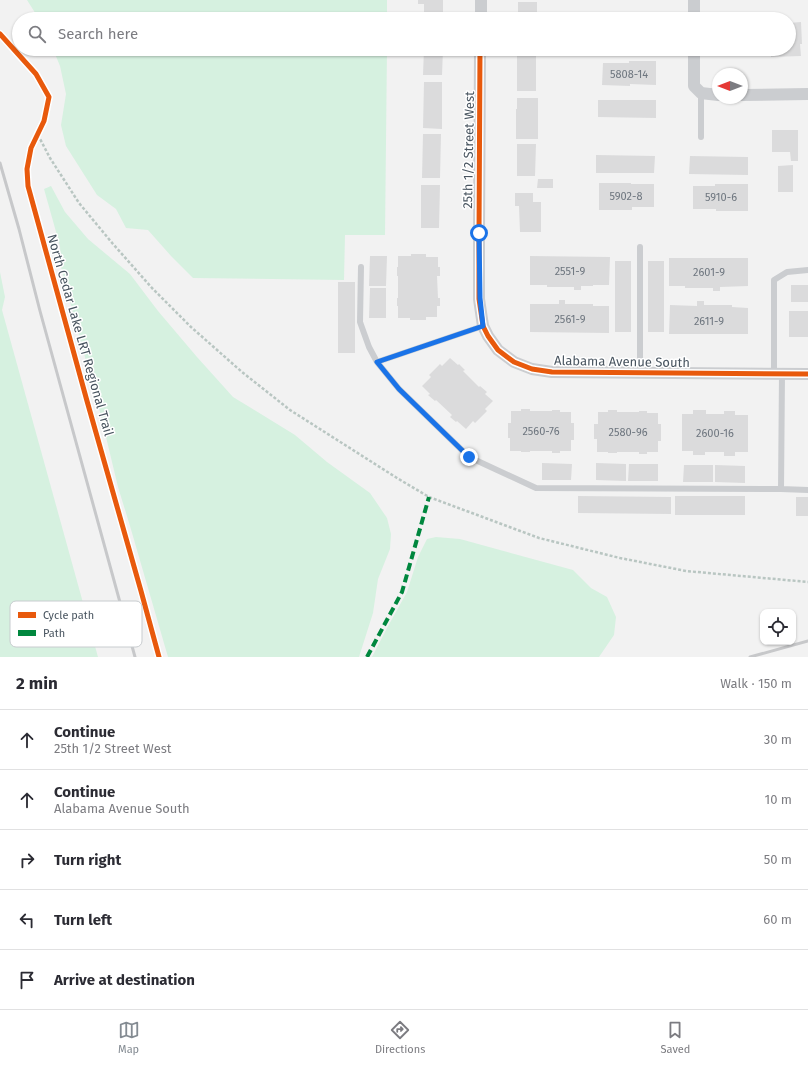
<!DOCTYPE html>
<html lang="en">
<head>
<meta charset="utf-8">
<style>
	:root { --surface:#fff; --page:#f2f2f3; --text:#2b2b33; --muted:#7c7c81; --line:#e1e1e2; --accent:#848b92 }
	body { margin:0; font-family:"Fira Sans",sans-serif; background:var(--page); color:var(--text) }
	.controls { position:absolute; right:12px; bottom:12px; display:grid; overflow:hidden; border-radius:8px; box-shadow:0 1px 3px #0004 }
	.controls button { width:36px; height:36px; display:grid; place-items:center; padding:0; border:0; border-bottom:1px solid var(--line); background:var(--surface); color:var(--text); font:20px sans-serif }
	.compass { position:absolute; left:712px; top:68px; width:36px; height:36px; border-radius:50%; background:var(--surface); box-shadow:0 1px 3px #0004; rotate:270deg }
	.stop { position:absolute; width:12px; height:12px; margin:-9px; border:3px solid #1a73e8; border-radius:50%; background:#fff }
	.stop.end { background:#1a73e8; border-color:#fff; box-shadow:0 1px 4px #0008 }
	.list { margin:0; padding:0; list-style:none }
	h2 { display:flex; justify-content:space-between; align-items:center; height:52px; margin:0; padding:0 16px; font-size:17px }
	h2 small { font-size:13px; font-weight:400; color:var(--muted) }
	.list li { display:grid; grid-template-columns:26px 1fr auto; gap:12px; align-items:center; box-sizing:border-box; height:60px; padding:0 16px; border-top:1px solid var(--line) }
	.list b { display:block; font-size:15px; white-space:nowrap }
	.list p { margin:0; font-size:13px; white-space:nowrap; color:var(--muted) }
	.list em { font-size:13px; font-style:normal; color:var(--muted) }
	.icon { flex:none; width:22px; height:22px; fill:none; stroke:currentColor; stroke-width:2; stroke-linecap:round; stroke-linejoin:round }
	.map { position:relative; flex:none; width:808px; height:657px; overflow:hidden }
	.search { position:absolute; background:var(--surface); box-shadow:0 1px 3px #0004; left:12px; right:12px; top:12px; height:44px; display:flex; align-items:center; gap:10px; box-sizing:border-box; padding:0 14px; border-radius:22px; color:var(--muted); font-size:15px }
	.sheet { height:352px; background:var(--surface) }
	nav { display:flex; justify-content:space-around; align-items:center; box-sizing:border-box; height:56px; border-top:1px solid var(--line); background:var(--surface); font-size:11px; color:var(--muted) }
	nav a { display:grid; justify-items:center; gap:2px }
	nav .on { color:var(--accent) }
	.map>svg:first-child { display:block }
	.green { fill:#d6f1e0 }
	.building { fill:#dbdbdc }
	.lines { fill:none; stroke-linecap:round; stroke-linejoin:round }
	.path { stroke:#b9c6c2; stroke-width:2.5; stroke-dasharray:3 2; stroke-linecap:butt }
	.lane { stroke:#cbcdd0; stroke-width:6 }
	.street { stroke:#cbcdd0; stroke-width:12 }
	.rail { stroke:#c7c8ca; stroke-width:3 }
	.quiet { stroke:#00873e; stroke-width:4; stroke-dasharray:8 4; stroke-linecap:butt }
	.cycleway-casing { stroke:#fff; stroke-width:8 }
	.cycleway { stroke:#e8590c; stroke-width:5 }
	.route { stroke:#1a73e8; stroke-width:5 }
	.labels { text-anchor:middle; stroke-width:3; stroke-linejoin:round; paint-order:stroke }
	.number-label { font-size:11px; fill:#6e767f }
	.street-label { font-size:13px; fill:#48545f; stroke:#fff }
	.key { fill:#fff; stroke:#c8cccf; stroke-width:1 }
	.key-label { font-size:11px; fill:#48545f }
</style>
</head>
<body>
<div class="map">
<svg width="808" height="657" viewBox="0 0 808 657">
	<rect width="100%" height="100%" fill="#f2f2f2"/>
	<path class="green" d="M27,0H387V19H39Z
		M53,49H387L385,235H345L344,280L193,278L171,256L148,230L126,228L116,209L97,195L66,146L61,125L66,94L60,66Z
		M51,186L65,212L88,239L130,274L158,311L197,357L233,397L295,435L327,462L370,493L387,518L391,534L390,549L378,579L373,613L359,657H168L130,526L118,487L100,412L77,328L61,267L60,246L44,189Z
		M0,272L5,297L2,310L98,657H0Z
		M436,537L460,539L573,570L591,588L607,597L616,617L614,635L599,657H372L387,628L407,592L418,557L427,539Z"/>
	<path class="building" d="M418,0H443V19H424V4H418Z
		M518,2H537V19H518Z
		M801,22L802,44H800L801,56L771,57V49H789V23Z
		M424,49H443L442,75H423Z
		M725,49H754V55L725,56Z
		M517,50H536V91H517Z
		M629,61H656V85L630,84V86L602,85L603,63H629Z
		M424,82H442V129L423,128Z
		M517,98H538V139H516V109H517Z
		M598,100H656V118L598,117Z
		M772,130H798V161H791L790,152H772Z
		M423,134H441L440,178H422Z
		M517,144H536L535,176H517Z
		M596,155L655,156L654,173H596Z
		M690,156L747,157H748V175L689,174Z
		M793,165V192H778V166Z
		M538,179H553V188H537Z
		M599,183H631V184H654V207H632V210H599Z
		M715,184H748V211H716V209H693V186H715Z
		M421,185H440L439,228H421Z
		M515,193H533V202H541V232H520L519,206H515Z
		M411,254H426V257H438V267H440V276H437L438,298H440V306H437V317H426V320H410V318H398V306H397V298H398V276H397V267H398V256H411Z
		M370,256H387L386,286H369Z
		M530,256L610,257L609,285H593V286H581V290H574V287H547V285H530Z
		M669,258H748V286L720,287V291H713V288H685V286H669Z
		M615,261H631V332H615Z
		M648,261H664V332H648Z
		M338,282H355V353H338Z
		M791,285H808V302H791Z
		M370,288H386V318H369Z
		M559,300H565V304H593V306H609V333L530,332V304H559Z
		M697,301H704V305H732V307L748,308V334H669L670,305L697,306Z
		M789,311H808V337H789Z
		M450,358L458,365L459,364L465,370L463,371L479,387L480,386L487,392L485,394L493,401L485,409L487,411L475,423L473,421L466,429L457,421L456,422L450,417L452,415L436,400L435,401L428,395L430,394L422,386L431,377L429,375L440,364L442,366Z
		M521,409H530V411H552V410H560V412H571V423H574V440H571V451H560V453H552V451H530V452H521V451H510V438H508V423H511V411H521Z
		M608,410H617V412H639V411H647V413H658V424H661V441H658V452H647V454H639V452H617V453H608V452H597V439H594V424H598V412H608Z
		M693,410H706V414H724V411H735V415H748V452H735V456H724V452H705V455H693V451H682V414H693Z
		M542,463L572,464L571,480H542Z
		M596,463L626,464V481L596,480Z
		M629,464H658V481H628Z
		M684,465H713V482H683Z
		M715,465L745,466V483L715,482Z
		M578,496L671,497V514L578,513Z
		M675,496H745V515H675Z
		M796,497H808V516H796Z"/>
	<g class="lines">
		<path class="path" d="M38,135L50,158L79,203L113,244L152,288L191,327L242,372L290,410L397,478L429,497L539,538L620,558L686,571L808,582"/>
		<path class="lane" d="M701,93V137
			M640,247V372
			M361,267L360,322L369,347L377,362
			M483,326L377,362L399,389L469,457L536,488L781,489L782,374
			M774,374V280L787,272L808,270
			M781,489L808,490"/>
		<path class="street" d="M481,19V0
			M694,19V0
			M480,49L479,233V299L483,326L488,336L498,350L514,362L532,369L552,372L808,374
			M694,49V86L701,93L718,95
			M742,95L808,94"/>
		<path class="rail" d="M0,163L19,229L40,311L135,657
			M750,657L808,641"/>
		<path class="quiet" d="M367,657L402,592L429,497"/>
		<defs>
			<path id="cycleway" d="M0,34L36,74L49,97L44,121L31,148L27,169L28,186L87,401L141,591L159,657
				M480,49L479,233V299L483,326L488,336L498,350L514,362L532,369L552,372L808,374"/>
		</defs>
		<use href="#cycleway" class="cycleway-casing"/>
		<use href="#cycleway" class="cycleway"/>
	</g>
	<g class="lines">
		<path class="route" d="M469,457L399,389L377,362L483,326L480,298L479,233"/>
	</g>
	<g class="labels">
		<g class="number-label">
			<text x="629" y="78">5808-14</text>
			<text x="626" y="200">5902-8</text>
			<text x="721" y="201">5910-6</text>
			<text x="570" y="275">2551-9</text>
			<text x="709" y="276">2601-9</text>
			<text x="570" y="323">2561-9</text>
			<text x="709" y="325">2611-9</text>
			<text x="541" y="435">2560-76</text>
			<text x="628" y="436">2580-96</text>
			<text x="715" y="437">2600-16</text>
		</g>
		<g class="street-label">
			<text transform="translate(468 150) rotate(-89)" y="5">25th 1/2 Street West</text>
			<text transform="translate(81 335) rotate(74)" y="5">North Cedar Lake LRT Regional Trail</text>
			<text transform="translate(622 361) rotate(1)" y="5">Alabama Avenue South</text>
		</g>
	</g>
	<rect x="10" y="601" width="132" height="46" rx="6" class="key"/>
	<rect x="18" y="612" width="18" height="6" fill="#e8590c"/>
	<rect x="18" y="630" width="18" height="6" fill="#00873e"/>
	<g class="key-label">
		<text x="43" y="619">Cycle path</text>
		<text x="43" y="637">Path</text>
	</g>
</svg>
<div class="controls">
<button><svg class="icon" aria-label="locate" viewBox="0 0 24 24"><circle cx="12" cy="12" r="6"/><path d="M12 2v4M12 18v4M2 12h4M18 12h4"/></svg></button>
</div>
<svg class="compass" viewBox="-18 -18 36 36"><path d="M0-13l5 13h-10z" fill="#e53935"/><path d="M0 13l5-13h-10z" fill="#7c7c81"/></svg>
<div class="stop" style="left:479px;top:233px"></div>
<div class="stop end" style="left:469px;top:457px"></div>
<div class="search"><svg class="icon" aria-label="search" viewBox="0 0 24 24"><circle cx="10" cy="10" r="6"/><path d="M15 15l6 6"/></svg>Search here</div>
</div>
<section class="sheet">
<h2>2 min<small>Walk · 150 m</small></h2>
<ul class="list">
<li><svg class="icon" aria-label="ahead" viewBox="0 0 24 24"><path d="M12 20V5M6 11l6-6 6 6"/></svg><div><b>Continue</b><p>25th 1/2 Street West</p></div><em>30 m</em></li>
<li><svg class="icon" aria-label="ahead" viewBox="0 0 24 24"><path d="M12 20V5M6 11l6-6 6 6"/></svg><div><b>Continue</b><p>Alabama Avenue South</p></div><em>10 m</em></li>
<li><svg class="icon" aria-label="right" viewBox="0 0 24 24"><path d="M7 20v-9h11M14 6l5 5-5 5"/></svg><div><b>Turn right</b></div><em>50 m</em></li>
<li><svg class="icon" aria-label="left" viewBox="0 0 24 24"><path d="M17 20v-9H6M10 6l-5 5 5 5"/></svg><div><b>Turn left</b></div><em>60 m</em></li>
<li><svg class="icon" aria-label="arrive" viewBox="0 0 24 24"><path d="M6 21V4h12l-3 4 3 4H6"/></svg><div><b>Arrive at destination</b></div></li>
</ul>
</section>
<nav>
<a class="on"><svg class="icon" aria-label="map" viewBox="0 0 24 24"><path d="M3 6l6-2 6 2 6-2v14l-6 2-6-2-6 2zM9 4v14M15 6v14"/></svg>Map</a>
<a><svg class="icon" aria-label="directions" viewBox="0 0 24 24"><path d="M12 3l9 9-9 9-9-9zM9 14v-3h6M13 9l2 2-2 2"/></svg>Directions</a>
<a><svg class="icon" aria-label="saved" viewBox="0 0 24 24"><path d="M7 4h10v16l-5-4-5 4z"/></svg>Saved</a>
</nav>
</body>
</html>
